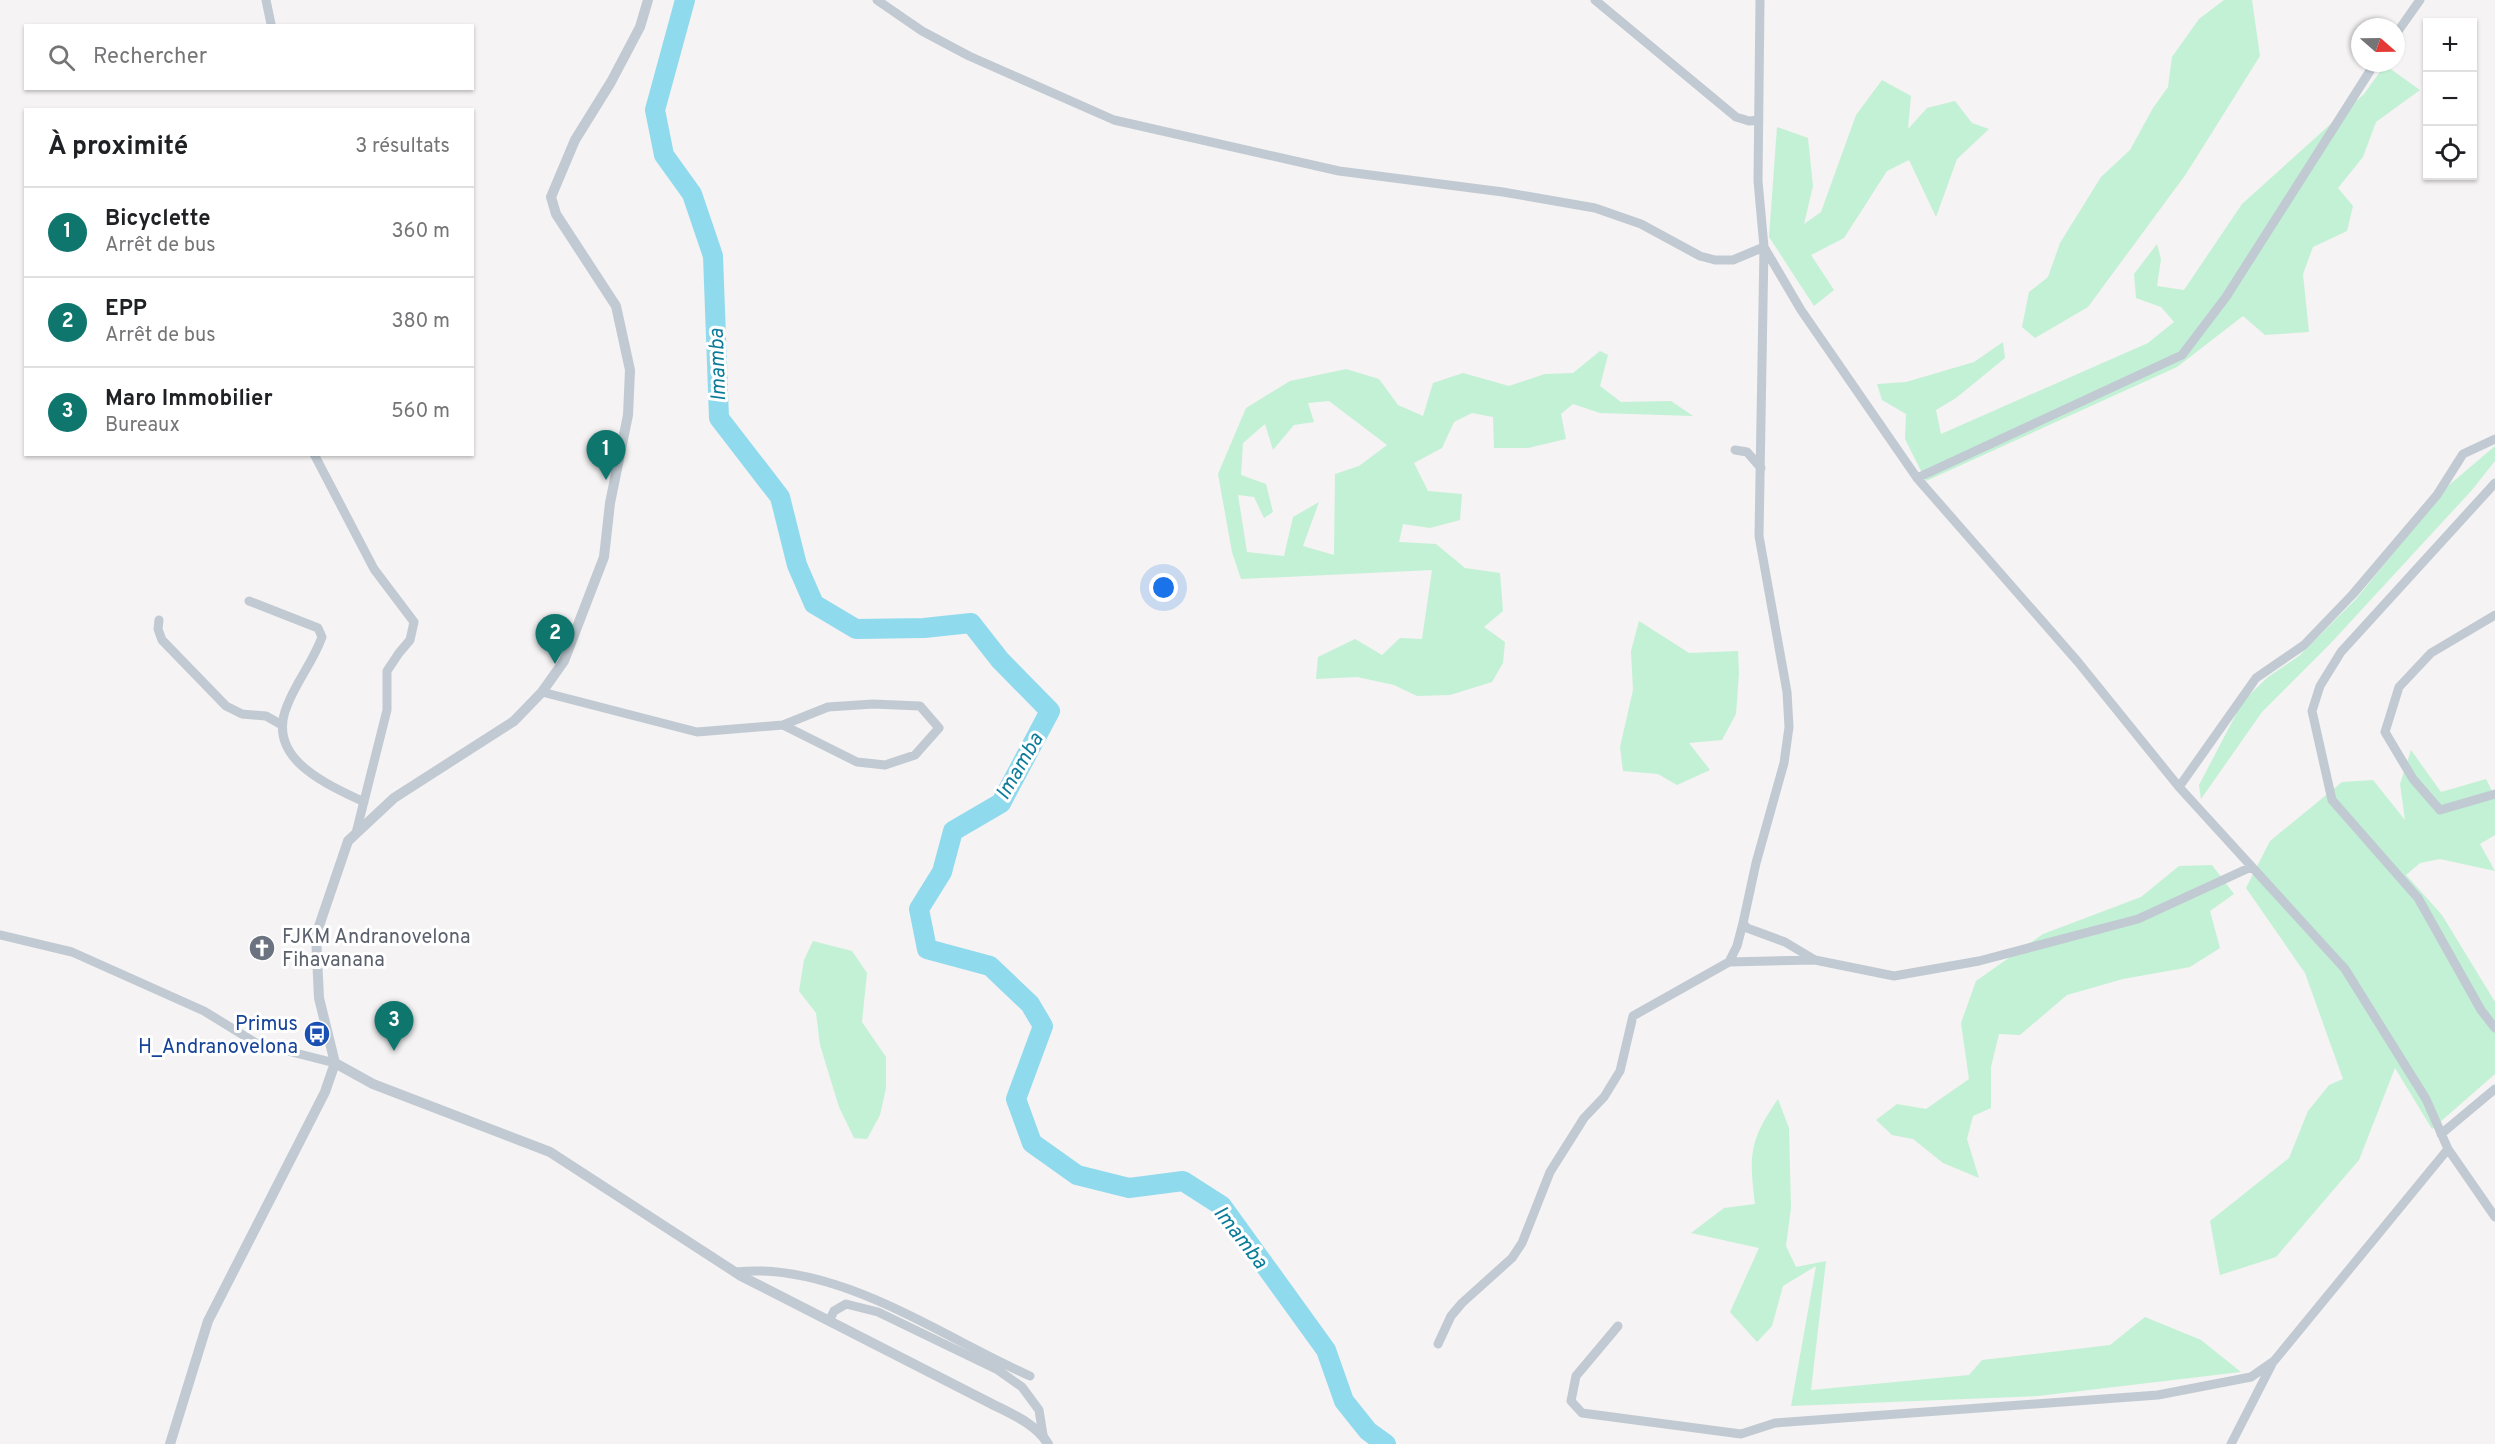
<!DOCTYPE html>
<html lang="fr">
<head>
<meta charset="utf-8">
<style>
	:root { --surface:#fff; --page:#f2f2f2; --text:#202124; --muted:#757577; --line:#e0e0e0; --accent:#0f766e }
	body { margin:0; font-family:Overpass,sans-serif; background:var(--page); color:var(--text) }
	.controls { position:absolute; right:18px; top:18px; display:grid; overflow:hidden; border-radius:0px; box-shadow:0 2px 4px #0004 }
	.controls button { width:54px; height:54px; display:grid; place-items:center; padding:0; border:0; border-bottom:2px solid var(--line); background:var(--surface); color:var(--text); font:30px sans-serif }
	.compass { position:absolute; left:2351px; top:18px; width:54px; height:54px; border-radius:50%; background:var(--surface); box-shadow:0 2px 4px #0004; rotate:110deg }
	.you { position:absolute; left:1164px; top:588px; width:21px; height:21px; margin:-15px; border:4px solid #fff; border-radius:50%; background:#1a73e8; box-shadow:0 0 0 9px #1a73e833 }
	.badge { display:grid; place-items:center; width:39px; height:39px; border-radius:50%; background:var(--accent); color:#fff; font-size:20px; font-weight:700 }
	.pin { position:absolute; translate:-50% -50px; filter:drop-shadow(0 2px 3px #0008) }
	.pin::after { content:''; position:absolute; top:32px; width:21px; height:18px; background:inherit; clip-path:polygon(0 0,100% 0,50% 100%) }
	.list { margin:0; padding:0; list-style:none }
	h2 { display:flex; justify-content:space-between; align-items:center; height:78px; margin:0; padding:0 24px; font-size:26px }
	h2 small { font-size:20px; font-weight:400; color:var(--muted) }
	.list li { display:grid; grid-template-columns:39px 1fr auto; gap:18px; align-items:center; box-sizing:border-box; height:90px; padding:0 24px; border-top:2px solid var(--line) }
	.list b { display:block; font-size:22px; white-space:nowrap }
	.list p { margin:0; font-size:20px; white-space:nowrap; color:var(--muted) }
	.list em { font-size:20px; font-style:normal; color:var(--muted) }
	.icon { flex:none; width:33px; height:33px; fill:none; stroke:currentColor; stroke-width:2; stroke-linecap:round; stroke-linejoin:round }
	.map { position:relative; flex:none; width:2495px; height:1444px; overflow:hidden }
	.search { position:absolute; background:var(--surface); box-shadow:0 2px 4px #0004; left:24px; top:24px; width:450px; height:66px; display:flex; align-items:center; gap:15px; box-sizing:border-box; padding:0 21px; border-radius:0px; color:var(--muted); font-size:22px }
	.panel { position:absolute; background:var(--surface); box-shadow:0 2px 4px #0004; left:24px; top:108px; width:450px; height:348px; border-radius:0px }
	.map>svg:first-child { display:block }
	.green { fill:#c3f1d5; fill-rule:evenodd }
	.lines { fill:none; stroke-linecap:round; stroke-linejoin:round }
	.river { stroke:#90daee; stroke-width:20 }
	.minor { stroke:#c1cad2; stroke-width:9 }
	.tertiary { stroke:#c1cad2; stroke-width:10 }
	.labels { text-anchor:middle; stroke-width:6; stroke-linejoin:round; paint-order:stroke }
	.worship-label { font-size:20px; fill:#5b616d; stroke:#fff; text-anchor:start }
	.transit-label { font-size:20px; fill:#164399; stroke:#fff; text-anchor:end }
	.water-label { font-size:21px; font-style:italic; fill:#0c7c9b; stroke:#fff }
</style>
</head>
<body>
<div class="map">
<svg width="2495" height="1444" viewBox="0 0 2495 1444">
	<rect width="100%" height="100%" fill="#f5f3f3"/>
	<path class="green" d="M2224,0H2252L2260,56L2186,174L2088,307L2035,338L2022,327L2029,292L2048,277L2060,243L2101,177L2130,150L2153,108L2168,87L2172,57L2199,19Z
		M2385,65L2420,90L2376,122L2363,157L2338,188L2353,206L2347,231L2313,247L2303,274L2309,332L2265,335L2243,316L2177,367L1926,481L1905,439L1906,414L1882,400L1877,384L1906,382L1974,362L2003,342L2005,358L1956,398L1936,410L1941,434L2148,343L2174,322L2161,307L2136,298L2134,274L2157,244L2161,259L2157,286L2184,290L2242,204L2364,94Z
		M1882,80L1911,96L1908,129L1927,108L1955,101L1972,123L1989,129L1957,159L1936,217L1909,160L1887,171L1844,238L1811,255L1834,290L1814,306L1769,237L1777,127L1808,138L1813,186L1804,224L1821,212L1856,115Z
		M1600,351L1608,355L1600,386L1621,402L1671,401L1693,416L1600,413L1573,404L1561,414L1566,439L1528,448H1494L1493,417L1472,413L1454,422L1442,448L1414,463L1428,491L1462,494L1460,520L1430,528L1403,524L1399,542L1436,544L1465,568L1500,573L1503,611L1484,627L1505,642L1503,663L1492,682L1450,695L1417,696L1394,685L1357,677L1316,679L1318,657L1355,639L1382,655L1400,638L1422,639L1432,570L1241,579L1232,552L1218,474L1246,408L1290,381L1346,369L1379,379L1398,405L1423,416L1433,383L1463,373L1509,386L1545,374L1573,373ZM1329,401L1387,445L1359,466L1335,474L1334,555L1303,546L1319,502L1293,517L1284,556L1247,552L1238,495L1254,497L1264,518L1273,512L1266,484L1241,475L1243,443L1265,424L1273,450L1294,425L1314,422L1308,403Z
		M2495,446V461L2472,490L2330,644L2262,712L2201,799L2199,785L2243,701L2268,677L2299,656L2356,599L2448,486Z
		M1639,621L1689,653L1738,651L1739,673L1736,714L1722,740L1689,743L1710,770L1677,785L1658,774L1623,771L1620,747L1633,690L1631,651Z
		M2411,750L2441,792L2486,779L2495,797V835L2480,844L2495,871L2440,859L2420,863L2406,875L2442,915L2495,1002V1074L2432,1129L2395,1068L2359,1160L2276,1257L2220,1275L2210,1221L2289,1158L2308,1111L2329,1085L2343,1079L2305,973L2246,888L2270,841L2342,782L2373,780L2405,820L2400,784Z
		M2212,865L2234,894L2210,911L2220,948L2190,967L2123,979L2067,995L2020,1035L1999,1034L1991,1067V1108L1973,1116L1967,1139L1979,1178L1943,1163L1913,1139L1892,1135L1876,1120L1897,1104L1926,1109L1969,1079L1961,1023L1976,981L2043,934L2141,897L2179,866Z
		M813,941L852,951L867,973L862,1022L886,1057V1088L880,1115L867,1139L854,1138L839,1107L820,1045L816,1013L799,991L804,960Z
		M1778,1099L1789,1128L1791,1208L1786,1246L1796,1267L1826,1261L1811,1390L1969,1375L1982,1360L2110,1345L2145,1317L2201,1340L2241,1372L2038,1396L1791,1406L1816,1266L1783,1286L1772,1326L1757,1342L1730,1312L1759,1248L1691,1233L1724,1208L1755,1204C1749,1155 1749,1141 1778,1099Z"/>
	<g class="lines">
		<path class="river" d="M685,0L655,110L664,155L692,194L713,256L719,418L780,497L797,565L814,604L856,629L924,628L971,623L1000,660L1050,711L1001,803L953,831L942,872L919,909L927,949L990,966L1030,1004L1043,1026L1016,1099L1032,1143L1077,1175L1129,1188L1183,1181L1222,1206L1326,1350L1344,1401L1368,1431L1386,1444"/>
		<path class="minor" d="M266,0L271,24
			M877,0L922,31L969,56L1114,120L1339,171L1503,192L1595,208L1641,224L1700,256L1715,260H1733L1764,247L1759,536L1787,692L1789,727L1784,763L1756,863L1743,923L1747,928L1785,942L1815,960
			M1595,0L1736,117L1749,121L1759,120
			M1760,0L1758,181L1764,247L1801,310L1917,478L2078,662L2179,787L2345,969L2426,1099L2448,1149L2495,1217
			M2396,34L2420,0
			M1735,450L1747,452L1761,468
			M314,454L374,569L414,622L410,640L399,653L387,671V710L356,833
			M1917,478L2182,355L2226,297L2375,63
			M2495,483L2341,652L2320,686L2312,711L2332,800L2418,898L2481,1010L2495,1028
			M249,601L318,628L322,637C313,662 296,682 287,706C265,759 327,784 364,802
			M2495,615L2431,653L2399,687L2385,732L2413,779L2440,810L2495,794
			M159,620L158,629L162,640L226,706L242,714L266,716L282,725
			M542,692L697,732L783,725L857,762L885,765L915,755L939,728L920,706L873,704L828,707L783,725
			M2179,787L2256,678L2304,645L2353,594L2437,495L2463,454L2495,439
			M0,935L72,952L204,1011L256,1043L335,1063
			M1729,962L1737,946L1743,923
			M2441,1134L2495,1089
			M736,1272C837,1261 940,1336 1030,1376
			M829,1321L834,1311L846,1304L878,1312L998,1370L1022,1387L1039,1410L1043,1435
			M1618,1326L1576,1376L1571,1401L1582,1413L1741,1434L1775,1423L2158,1395L2251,1377L2274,1361L2448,1149
			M1438,1344L1451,1316L1462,1303L1512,1258L1522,1243L1550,1172L1584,1118L1604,1097L1620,1071L1633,1016L1729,962L1815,960L1894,976L1979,961L2138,919L2251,867
			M2231,1444L2272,1364"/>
		<path class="tertiary" d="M335,1063L373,1084L550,1152L741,1276L988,1402C1009,1413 1036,1423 1048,1444
			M170,1444L208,1321L325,1092L335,1063L319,998L316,935L348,841L394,798L514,721L542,692L564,661L604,557L610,503L628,415L630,370L616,306L556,214L551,197L575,140L611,82L640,27L648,0"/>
	</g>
	<defs>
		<symbol id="church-disc" viewBox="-11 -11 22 22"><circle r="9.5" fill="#6b7280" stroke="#fff"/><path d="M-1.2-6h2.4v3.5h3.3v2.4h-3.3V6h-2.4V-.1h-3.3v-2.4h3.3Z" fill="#fff"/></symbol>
		<symbol id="bus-disc" viewBox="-11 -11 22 22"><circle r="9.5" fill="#1a4fb4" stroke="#fff"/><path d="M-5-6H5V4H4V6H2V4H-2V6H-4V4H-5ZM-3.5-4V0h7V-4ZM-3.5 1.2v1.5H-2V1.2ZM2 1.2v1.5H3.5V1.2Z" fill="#fff"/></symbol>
	</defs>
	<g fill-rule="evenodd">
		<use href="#church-disc" x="247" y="933" width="30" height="30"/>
		<use href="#bus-disc" x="302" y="1019" width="30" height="30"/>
	</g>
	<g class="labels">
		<g class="worship-label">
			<text x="282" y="943">FJKM Andranovelona<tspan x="282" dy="23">Fihavanana</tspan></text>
		</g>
		<g class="transit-label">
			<text x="298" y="1030">Primus<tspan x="298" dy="23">H_Andranovelona</tspan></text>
		</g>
		<g class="water-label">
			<text transform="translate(717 365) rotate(-92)" y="7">Imamba</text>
			<text transform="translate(1019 766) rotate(-60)" y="7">Imamba</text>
			<text transform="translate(1241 1237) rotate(52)" y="7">Imamba</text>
		</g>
	</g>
</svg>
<div class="controls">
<button>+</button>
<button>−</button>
<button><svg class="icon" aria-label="locate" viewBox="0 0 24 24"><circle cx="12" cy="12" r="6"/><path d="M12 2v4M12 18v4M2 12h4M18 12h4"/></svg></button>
</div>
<svg class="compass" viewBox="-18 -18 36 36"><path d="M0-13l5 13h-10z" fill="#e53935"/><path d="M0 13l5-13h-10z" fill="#757577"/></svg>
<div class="you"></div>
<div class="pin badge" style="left:606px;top:480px">1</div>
<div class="pin badge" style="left:555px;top:664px">2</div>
<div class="pin badge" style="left:394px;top:1051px">3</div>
<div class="search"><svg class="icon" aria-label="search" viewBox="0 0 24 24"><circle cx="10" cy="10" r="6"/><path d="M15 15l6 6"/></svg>Rechercher</div>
<section class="panel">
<h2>À proximité<small>3 résultats</small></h2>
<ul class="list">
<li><span class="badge">1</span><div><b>Bicyclette</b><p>Arrêt de bus</p></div><em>360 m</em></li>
<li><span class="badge">2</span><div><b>EPP</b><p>Arrêt de bus</p></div><em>380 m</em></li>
<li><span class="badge">3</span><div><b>Maro Immobilier</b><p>Bureaux</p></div><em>560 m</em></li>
</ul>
</section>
</div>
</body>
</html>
